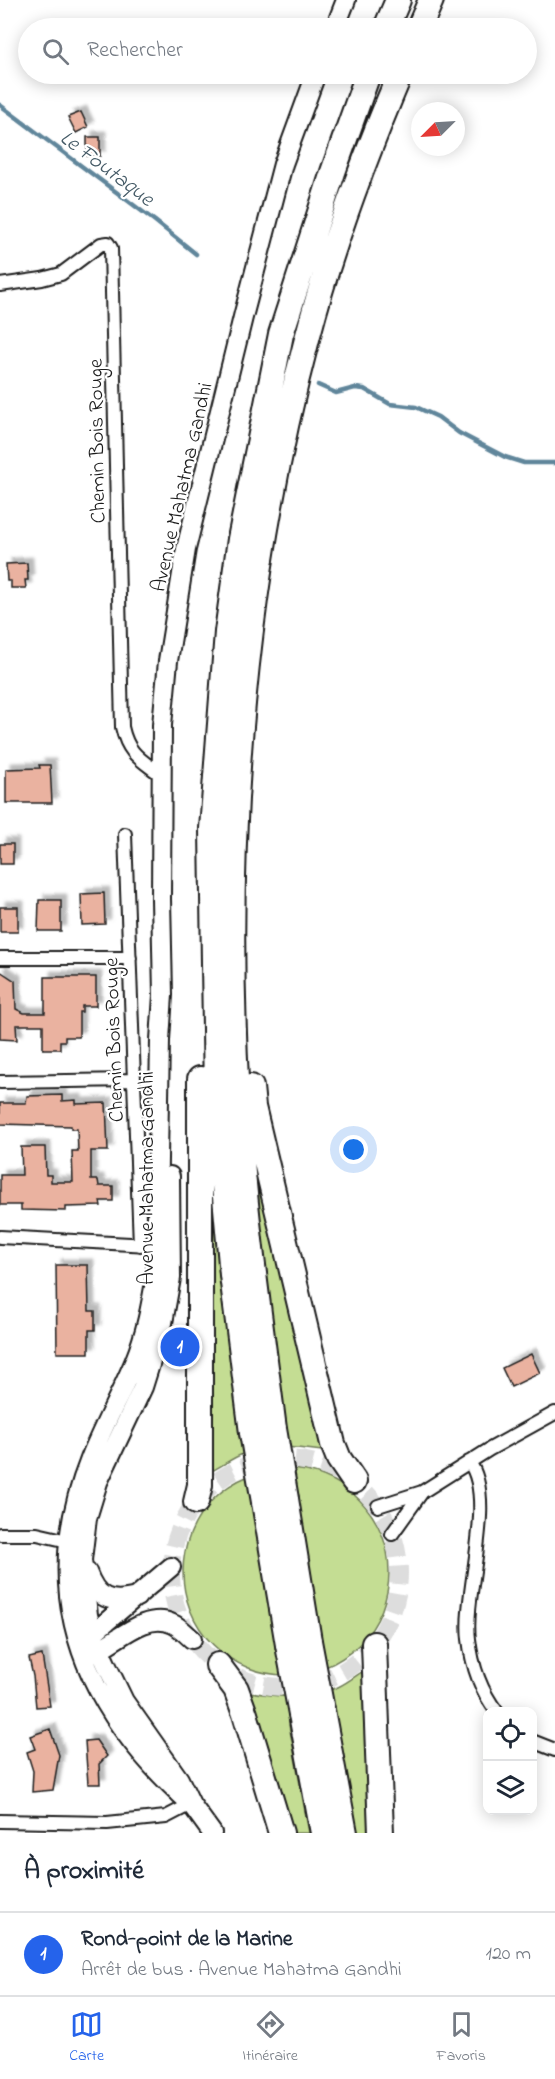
<!DOCTYPE html>
<html lang="fr">
<head>
<meta charset="utf-8">
<style>
	:root { --surface:#fff; --page:#f6f6f7; --text:#1f2937; --muted:#747a83; --line:#e0e1e3; --accent:#2563eb }
	body { margin:0; font-family:"Indie Flower",sans-serif; background:var(--page); color:var(--text) }
	.controls { position:absolute; right:18px; bottom:18px; display:grid; overflow:hidden; border-radius:12px; box-shadow:0 3px 15px #0003 }
	.controls button { width:54px; height:54px; display:grid; place-items:center; padding:0; border:0; border-bottom:2px solid var(--line); background:var(--surface); color:var(--text); font:30px sans-serif }
	.compass { position:absolute; left:411px; top:102px; width:54px; height:54px; border-radius:50%; background:var(--surface); box-shadow:0 3px 15px #0003; rotate:246deg }
	.you { position:absolute; left:354px; top:1150px; width:21px; height:21px; margin:-15px; border:4px solid #fff; border-radius:50%; background:#1a73e8; box-shadow:0 0 0 9px #1a73e833 }
	.badge { display:grid; place-items:center; width:39px; height:39px; border-radius:50%; background:var(--accent); color:#fff; font-size:20px; font-weight:700 }
	.pin { position:absolute; translate:-50% -50%; border:3px solid #fff; box-shadow:0 2px 6px #0006 }
	.list { margin:0; padding:0; list-style:none }
	h2 { display:flex; justify-content:space-between; align-items:center; height:78px; margin:0; padding:0 24px; font-size:26px }
	h2 small { font-size:20px; font-weight:400; color:var(--muted) }
	.list li { display:grid; grid-template-columns:39px 1fr auto; gap:18px; align-items:center; box-sizing:border-box; height:84px; padding:0 24px; border-top:2px solid var(--line) }
	.list b { display:block; font-size:22px; white-space:nowrap }
	.list p { margin:0; font-size:20px; white-space:nowrap; color:var(--muted) }
	.list em { font-size:20px; font-style:normal; color:var(--muted) }
	.icon { flex:none; width:33px; height:33px; fill:none; stroke:currentColor; stroke-width:2; stroke-linecap:round; stroke-linejoin:round }
	.map { position:relative; flex:none; width:555px; height:1833px; overflow:hidden }
	.search { position:absolute; background:var(--surface); box-shadow:0 3px 15px #0003; left:18px; right:18px; top:18px; height:66px; display:flex; align-items:center; gap:15px; box-sizing:border-box; padding:0 21px; border-radius:33px; color:var(--muted); font-size:22px }
	.sheet { height:162px; background:var(--surface) }
	nav { display:flex; justify-content:space-around; align-items:center; box-sizing:border-box; height:84px; border-top:2px solid var(--line); background:var(--surface); font-size:16px; color:var(--muted) }
	nav a { display:grid; justify-items:center; gap:3px }
	nav .on { color:var(--accent) }
	.map>svg:first-child { display:block }
	.green { fill:#c4dd93; stroke:#707c58; stroke-width:1.5 }
	.lines { fill:none; stroke-linecap:round; stroke-linejoin:round }
	.stream { stroke:#60869b; stroke-width:4.5 }
	.building { fill:#eab2a0; stroke:#1c1c1c; stroke-width:1.5; filter:url(#shadow) }
	.secondary-tunnel { stroke:#ddd; stroke-width:18; stroke-dasharray:18 9; stroke-linecap:butt }
	.street-casing { stroke:#1c1c1c; stroke-width:16 }
	.secondary-casing { stroke:#1c1c1c; stroke-width:22 }
	.highway-casing { stroke:#1c1c1c; stroke-width:28 }
	.street { stroke:#fff; stroke-width:12 }
	.secondary { stroke:#fff; stroke-width:18 }
	.highway { stroke:#fff; stroke-width:24 }
	.highway-bridge-casing { stroke:#1c1c1c; stroke-width:28; stroke-linecap:butt }
	.highway-bridge { stroke:#fff; stroke-width:24 }
	.labels { text-anchor:middle; stroke-width:4.5; stroke-linejoin:round; paint-order:stroke }
	.street-label { font-size:21px; fill:#1c1c1c; stroke:#fff }
	.water-label { font-size:22px; font-style:italic; fill:#445a66; stroke:#fff }
</style>
</head>
<body>
<div class="map">
<svg width="555" height="1833" viewBox="0 0 555 1833">
	<defs>
		<filter id="shadow"><feDropShadow dx="5.5" dy="-5.5" stdDeviation="1.5" flood-color="#0004"/></filter>
	</defs>
	<rect width="100%" height="100%" fill="#fff"/>
	<filter id="ink" filterUnits="userSpaceOnUse"><feTurbulence type="fractalNoise" baseFrequency=".0167" numOctaves="2"/><feDisplacementMap in="SourceGraphic" scale="12" xChannelSelector="R" yChannelSelector="G"/><feConvolveMatrix kernelMatrix="1 2 1 2 8 2 1 2 1" color-interpolation-filters="sRGB"/></filter>
	<g filter="url(#ink)">
		<path class="green" d="M254,1142L329,1452C300,1448 273,1443 245,1453C234,1457 223,1465 212,1471L209,1176L241,1436L286,1428L264,1278Z
			M183 1572a103 103 0 1 1 206 0a103 103 0 1 1-206 0Z
			M366,1669L374,1833H357L335,1716L289,1725L309,1833H289L245,1691C276,1697 307,1701 338,1687C347,1683 357,1675 366,1669Z"/>
		<g class="lines">
			<path class="stream" d="M0,105L155,221L196,254
				M318,385L336,393L355,388L364,389L390,404L416,407L438,417L459,433L505,457L524,463H555"/>
		</g>
		<path class="building" d="M81,112L88,127L76,133L68,117Z
			M87,137H100V156H87Z
			M27,563L28,580H25L26,588H11V581H7L6,564Z
			M39,765H50L52,803H6V769L40,768Z
			M0,844H13V864H0Z
			M104,893L105,924L82,925L81,894Z
			M39,900H61V931H38Z
			M0,907H18V932H0Z
			M0,971L15,981L16,1009L24,1013H45V977H96V1006H82V1012H79V1037H65V1041H60V1049H43V1025H16L17,1040L0,1039Z
			M62,1095V1101L76,1100V1104L106,1103L108,1151H91V1180H98L99,1186H113V1201H100L101,1206L66,1207V1211L21,1210V1205H0V1175H22L21,1147H45L46,1175H51V1182H73L72,1151H78L77,1129H71V1126L0,1124V1103H26L27,1096Z
			M56,1265H88L89,1311H95V1330H89V1353H57Z
			M531,1354L540,1373L511,1387L502,1368Z
			M42,1655L50,1706L36,1707L33,1676L29,1658Z
			M50,1729L59,1755L53,1790L32,1792L33,1771L27,1752L35,1749L30,1736Z
			M96,1740L107,1756L99,1764L100,1784H88L85,1741Z"/>
		<g class="lines">
			<path class="secondary-tunnel" d="M171 1573a114 114 0 1 1 228 0a114 114 0 1 1-228 0Z"/>
			<defs>
				<path id="street" d="M0,285L42,279L61,274L101,244L108,243L111,248L122,727C128,754 140,759 161,775
					M125,834L140,1245
					M0,958H130
					M0,1082L133,1080
					M0,1237L149,1245
					M469,1462C497,1499 463,1593 469,1639C472,1666 481,1691 497,1712
					M378,1506L422,1492L490,1449L555,1413
					M0,1534H37L68,1541
					M392,1534L422,1492
					M532,1741L555,1750
					M0,1821L107,1823L166,1817L191,1804"/>
				<path id="secondary" d="M335,28L346,0
					M170,1176L171,1278L163,1323L143,1387L98,1482L87,1518L82,1560L88,1615L93,1635L108,1668L124,1701L179,1779L191,1804L212,1833
					M87,1572C97,1599 110,1604 137,1597
					M85,1640L171,1567
					M89,1655C115,1644 145,1610 173,1624C180,1627 186,1634 192,1639
					M191,1804C86,1710 35,1597 90,1459C103,1426 121,1394 135,1360C146,1333 151,1305 156,1276L160,1040L163,995L161,899L162,725L168,661L186,549L244,313L283,164L316,74"/>
				<path id="highway" d="M386,28L398,0
					M419,28L431,0
					M251,1087L253,1107L333,1444L339,1459L354,1481
					M274,1429C260,1320 244,1209 237,1099C222,842 242,584 308,335C331,246 364,159 400,74
					M252,1433L232,1275L216,1096L212,829L227,632L240,539L281,334L333,172L368,74
					M286,1499L309,1641
					M196,1502L200,1485V1079
					M264,1502L288,1645
					M374,1644L381,1833
					M218,1665L236,1689L245,1714L281,1833
					M322,1710L345,1833
					M301,1714L323,1833"/>
			</defs>
			<use href="#street" class="street-casing"/>
			<use href="#secondary" class="secondary-casing"/>
			<use href="#highway" class="highway-casing"/>
			<use href="#street" class="street"/>
			<use href="#secondary" class="secondary"/>
			<use href="#highway" class="highway"/>
			<defs>
				<path id="highway-bridge" d="M274,1429L286,1499
					M252,1433L264,1502
					M309,1641L322,1710
					M288,1645L301,1714"/>
			</defs>
			<use href="#highway-bridge" class="highway-bridge-casing"/>
			<use href="#highway-bridge" class="highway-bridge"/>
		</g>
	</g>
	<g class="labels">
		<g class="street-label">
			<text transform="translate(96 441) rotate(-91)" y="7">Chemin Bois Rouge</text>
			<text transform="translate(181 487) rotate(-77)" y="7">Avenue Mahatma Gandhi</text>
			<text transform="translate(113 1040) rotate(-92)" y="7">Chemin Bois Rouge</text>
			<text transform="translate(146 1178) rotate(-90)" y="7">Avenue Mahatma Gandhi</text>
		</g>
		<g class="water-label">
			<text transform="translate(108 167) rotate(37)" y="8">Le Foutaque</text>
		</g>
	</g>
</svg>
<div class="controls">
<button><svg class="icon" aria-label="locate" viewBox="0 0 24 24"><circle cx="12" cy="12" r="6"/><path d="M12 2v4M12 18v4M2 12h4M18 12h4"/></svg></button>
<button><svg class="icon" aria-label="layers" viewBox="0 0 24 24"><path d="M12 4l9 5-9 5-9-5zM3 14l9 5 9-5"/></svg></button>
</div>
<svg class="compass" viewBox="-18 -18 36 36"><path d="M0-13l5 13h-10z" fill="#e53935"/><path d="M0 13l5-13h-10z" fill="#747a83"/></svg>
<div class="you"></div>
<div class="pin badge" style="left:180px;top:1347px">1</div>
<div class="search"><svg class="icon" aria-label="search" viewBox="0 0 24 24"><circle cx="10" cy="10" r="6"/><path d="M15 15l6 6"/></svg>Rechercher</div>
</div>
<section class="sheet">
<h2>À proximité<small></small></h2>
<ul class="list">
<li><span class="badge">1</span><div><b>Rond-point de la Marine</b><p>Arrêt de bus · Avenue Mahatma Gandhi</p></div><em>120 m</em></li>
</ul>
</section>
<nav>
<a class="on"><svg class="icon" aria-label="map" viewBox="0 0 24 24"><path d="M3 6l6-2 6 2 6-2v14l-6 2-6-2-6 2zM9 4v14M15 6v14"/></svg>Carte</a>
<a><svg class="icon" aria-label="directions" viewBox="0 0 24 24"><path d="M12 3l9 9-9 9-9-9zM9 14v-3h6M13 9l2 2-2 2"/></svg>Itinéraire</a>
<a><svg class="icon" aria-label="saved" viewBox="0 0 24 24"><path d="M7 4h10v16l-5-4-5 4z"/></svg>Favoris</a>
</nav>
</body>
</html>
